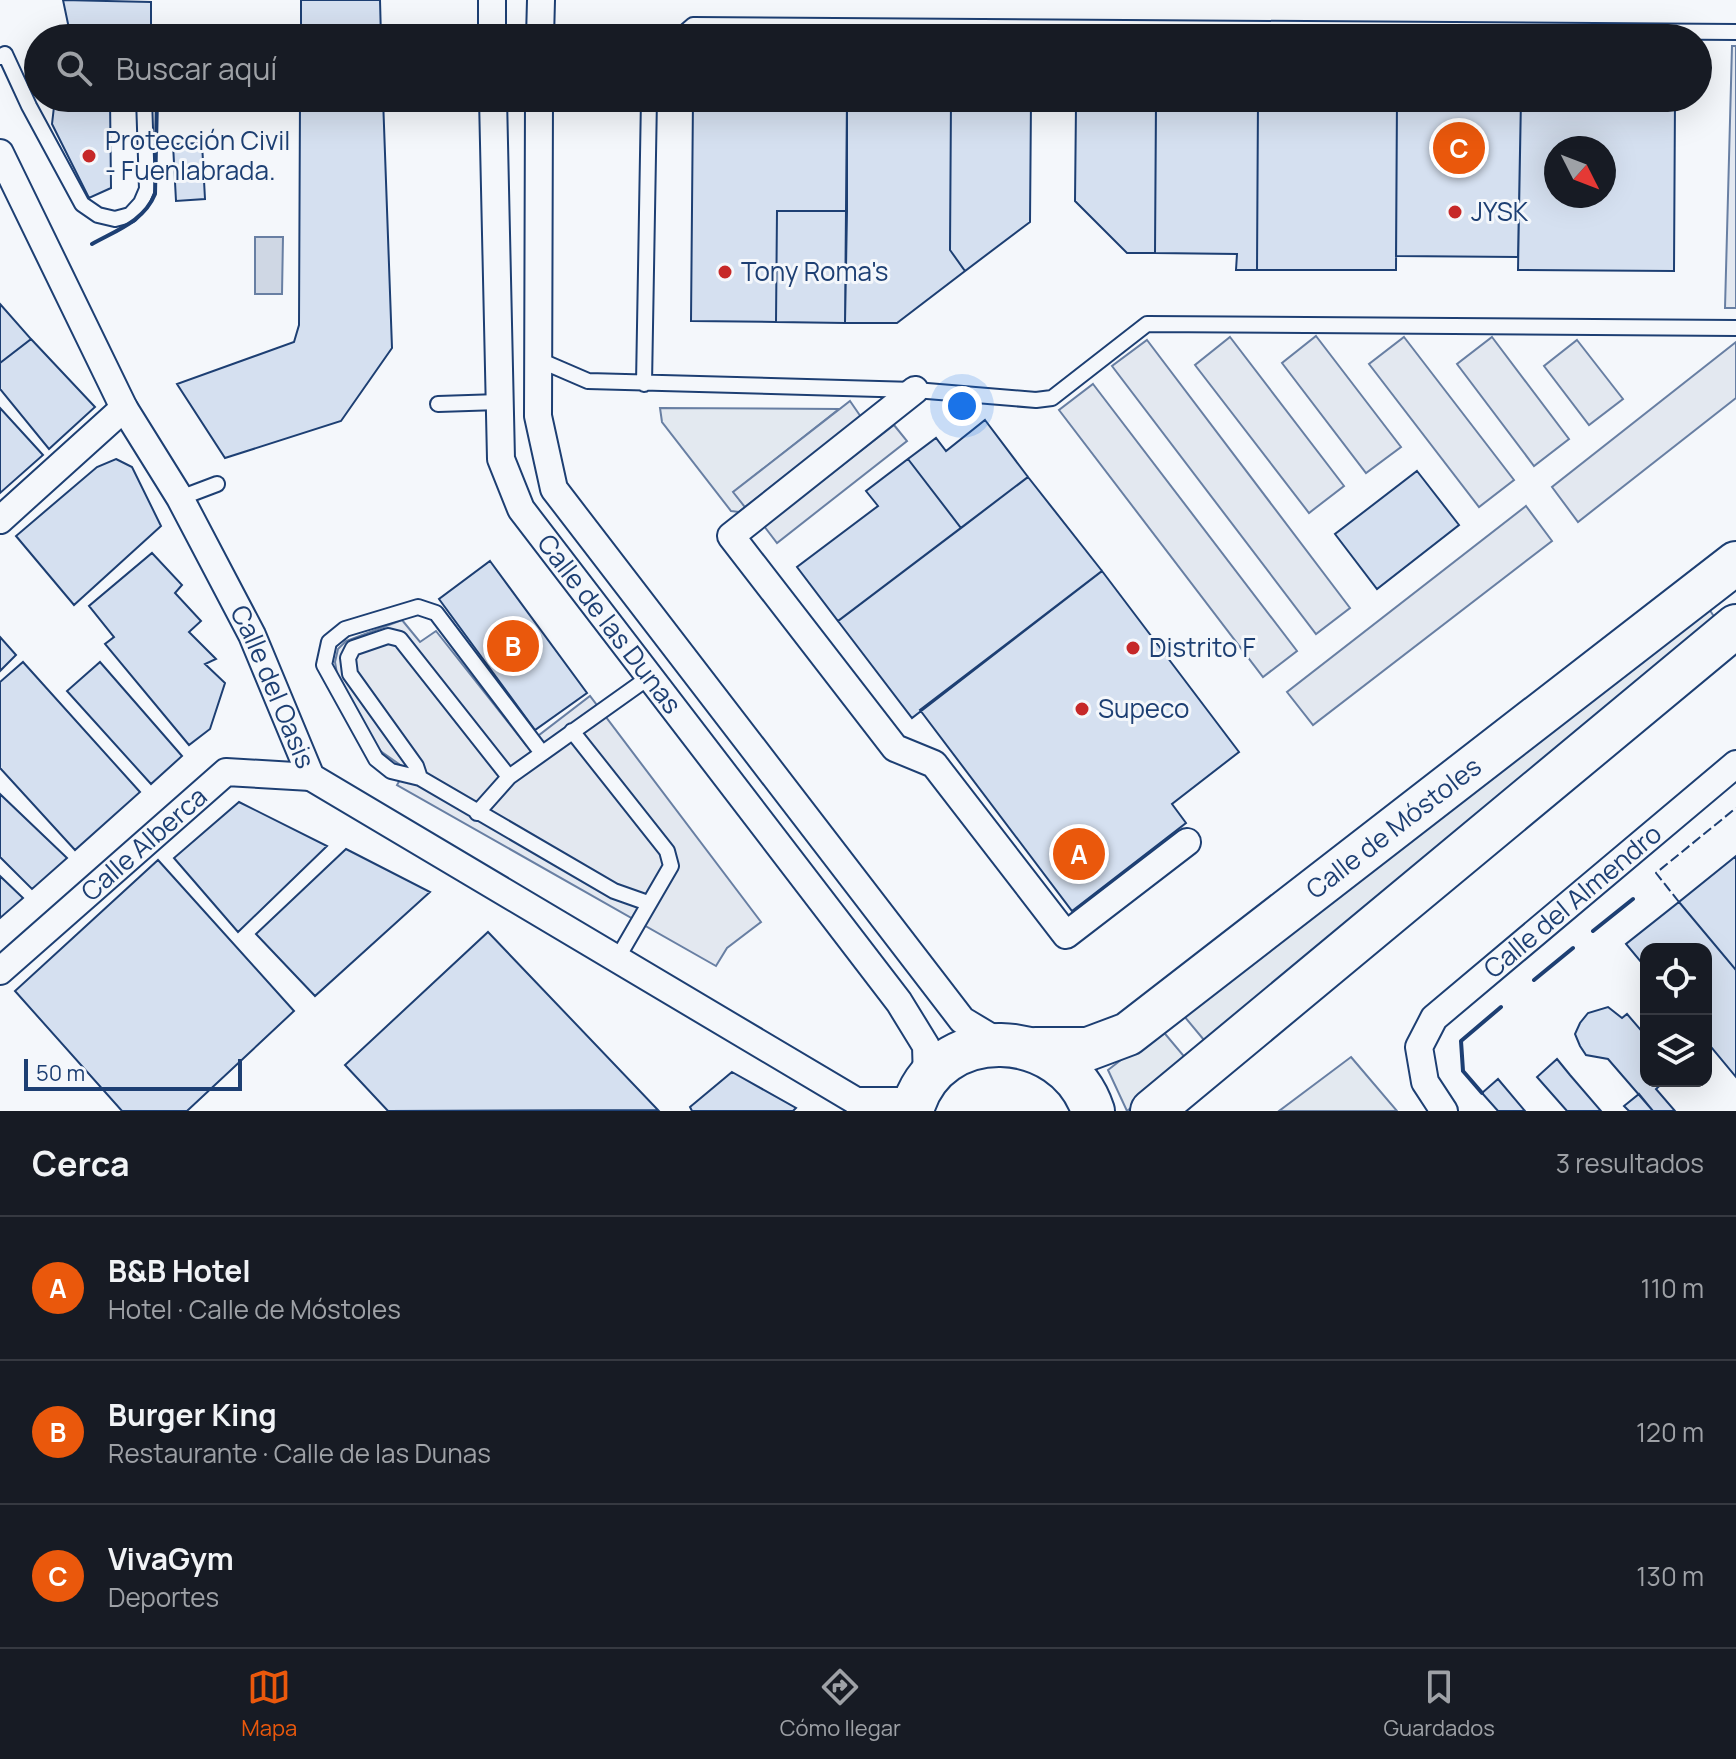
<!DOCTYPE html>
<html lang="es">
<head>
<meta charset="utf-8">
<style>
	:root { --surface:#171b24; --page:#242831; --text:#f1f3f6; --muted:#9ea1a6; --line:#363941; --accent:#ea580c }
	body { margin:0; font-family:Manrope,sans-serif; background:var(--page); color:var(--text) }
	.controls { position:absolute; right:24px; bottom:24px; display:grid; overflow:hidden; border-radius:16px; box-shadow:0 8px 32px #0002 }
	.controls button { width:72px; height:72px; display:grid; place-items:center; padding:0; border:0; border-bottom:2px solid var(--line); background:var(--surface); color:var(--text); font:40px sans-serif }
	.compass { position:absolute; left:1544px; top:136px; width:72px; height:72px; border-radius:50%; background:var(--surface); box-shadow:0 8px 32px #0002; rotate:132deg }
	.scale { position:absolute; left:24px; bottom:20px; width:218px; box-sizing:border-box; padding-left:8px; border:4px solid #1d3f73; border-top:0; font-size:22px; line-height:28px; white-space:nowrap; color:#1d3f73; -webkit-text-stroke:6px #f4f7fb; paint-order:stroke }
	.you { position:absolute; left:962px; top:406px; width:28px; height:28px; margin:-20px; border:6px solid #fff; border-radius:50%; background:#1a73e8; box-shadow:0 0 0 12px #1a73e833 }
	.badge { display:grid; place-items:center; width:52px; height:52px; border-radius:50%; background:var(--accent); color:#fff; font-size:26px; font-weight:700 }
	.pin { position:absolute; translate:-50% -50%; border:4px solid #fff; box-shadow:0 2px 8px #0006 }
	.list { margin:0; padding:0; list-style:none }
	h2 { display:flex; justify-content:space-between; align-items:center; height:104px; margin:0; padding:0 32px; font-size:34px }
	h2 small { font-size:26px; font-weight:400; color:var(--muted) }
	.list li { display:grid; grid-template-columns:52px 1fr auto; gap:24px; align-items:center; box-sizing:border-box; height:144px; padding:0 32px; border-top:2px solid var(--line) }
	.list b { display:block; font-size:30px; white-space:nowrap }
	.list p { margin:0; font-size:26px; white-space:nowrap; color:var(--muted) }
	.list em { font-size:26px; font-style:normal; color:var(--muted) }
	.icon { flex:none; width:44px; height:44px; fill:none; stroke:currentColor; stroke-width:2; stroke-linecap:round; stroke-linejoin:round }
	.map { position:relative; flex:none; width:1736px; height:1111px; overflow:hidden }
	.search { position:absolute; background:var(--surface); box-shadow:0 8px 32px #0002; left:24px; right:24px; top:24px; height:88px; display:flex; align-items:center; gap:20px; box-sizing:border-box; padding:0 28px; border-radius:44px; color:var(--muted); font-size:30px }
	.sheet { height:536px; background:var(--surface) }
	nav { display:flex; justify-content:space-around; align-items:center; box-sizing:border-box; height:112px; border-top:2px solid var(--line); background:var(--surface); font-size:22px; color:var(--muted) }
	nav a { display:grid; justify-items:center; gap:4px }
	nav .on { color:var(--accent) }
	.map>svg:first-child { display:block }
	.green { fill:#e3e9f0; stroke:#687fa3; stroke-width:2 }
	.parking { fill:#e3e8f0; stroke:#687fa3; stroke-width:2 }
	.water { fill:#cfd7e4; stroke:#687fa3; stroke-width:2 }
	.building { fill:#d5e0f0; stroke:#1d3f73; stroke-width:2; fill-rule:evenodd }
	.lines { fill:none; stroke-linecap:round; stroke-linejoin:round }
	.service-casing { stroke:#1d3f73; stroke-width:18 }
	.minor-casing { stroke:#1d3f73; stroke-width:30 }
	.primary-casing { stroke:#1d3f73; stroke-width:46 }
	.service { stroke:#f4f7fb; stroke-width:14 }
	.minor { stroke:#f4f7fb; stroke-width:26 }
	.primary { stroke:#f4f7fb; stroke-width:42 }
	.fence { stroke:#1d3f73; stroke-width:2; stroke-dasharray:10 4; stroke-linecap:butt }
	.wall { stroke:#1d3f73; stroke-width:4 }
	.poi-dot { fill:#c62828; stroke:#f4f7fb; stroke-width:3 }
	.labels { text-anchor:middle; stroke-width:6; stroke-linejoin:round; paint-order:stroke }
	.poi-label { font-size:26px; fill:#1d3f73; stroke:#f4f7fb; text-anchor:start }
	.street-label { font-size:26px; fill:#1d3f73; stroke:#f4f7fb }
</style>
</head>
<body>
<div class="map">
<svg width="1736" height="1111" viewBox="0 0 1736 1111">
	<rect width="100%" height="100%" fill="#f4f7fb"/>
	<path class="green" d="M660,408L839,409L734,492L745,507L739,512L731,511L662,422Z
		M1707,606L1717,621L1209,1046L1184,1016Z
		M1161,1029L1188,1061L1127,1111L1108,1070Z
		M1351,1057L1397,1111H1279Z"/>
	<path class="parking" d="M1732,46H1736V308H1725Z
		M1316,336L1401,447L1366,473L1282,363Z
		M1230,337L1344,486L1309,513L1195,365Z
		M1404,337L1514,480L1479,507L1369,364Z
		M1492,337L1569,439L1534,466L1457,364Z
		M1147,340L1350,608L1316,634L1112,366Z
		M1577,340L1623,399L1589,425L1544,366Z
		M1736,342V398L1578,522L1552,487Z
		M1093,384L1297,651L1263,677L1059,410Z
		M850,401L861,417L745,507L733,492Z
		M894,425L907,441L777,543L764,526Z
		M1526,506L1552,541L1313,725L1287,692Z
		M402,620L420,642L436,631L526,745L590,696L761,922L727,948L716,966L397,785L406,769L379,750L337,674L335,662L338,649L346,641Z"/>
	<path class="water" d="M255,237H283L282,294H255Z"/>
	<path class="building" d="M63,0L151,2V38H71Z
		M301,0H380L381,38H301Z
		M38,61V95L29,94L22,82Z
		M55,98H110L111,188L89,198L52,124Z
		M300,98H383L392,348L341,421L225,458L177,384L294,342L299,325Z
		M693,98H847V211H777L776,322L691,321Z
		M847,98H951L950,250L965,271L897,323H845Z
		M951,98L1031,99L1030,222L965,271L950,250Z
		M1156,98H1258L1257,270H1236L1237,254L1155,253Z
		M1258,98H1397L1396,270H1257Z
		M1397,98H1521L1518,257L1396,256Z
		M1521,98H1675L1674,271L1518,270ZM1556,148H1604V196H1556Z
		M1076,104L1156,105L1155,253H1127L1075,201Z
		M202,143L205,199L176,201L173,144Z
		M777,211H847L845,323L776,322Z
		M0,304L31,339L0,363Z
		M31,339L95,407L49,449L0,389V363Z
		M0,408L43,455L0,493Z
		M985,420L1028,477L961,528L908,459L936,438L946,451Z
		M116,459L132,467L161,526L74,605L16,536L97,467Z
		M908,459L961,528L838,621L797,567L878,506L866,491Z
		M1417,471L1459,525L1377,589L1335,534Z
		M1028,477L1102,571L912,718L838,621Z
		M152,553L182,585L175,593L201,621L189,632L216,659L205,664L225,683L210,729L189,745L105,644L114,637L89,606Z
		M490,561L587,693L535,730L439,599Z
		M1102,571L1239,752L1172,804L1186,823L1072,911L920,710Z
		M0,637L16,655L0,671Z
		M23,662L140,792L75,850L0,768V682Z
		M100,662L182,756L151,784L67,691Z
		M0,794L67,858L32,889L0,857Z
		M239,802L327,846L238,932L174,858Z
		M346,849L430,892L315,996L256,934Z
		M1736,856V970L1679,902Z
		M158,860L294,1011L187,1111H122L15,991Z
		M0,876L23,898L0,918Z
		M1679,902L1736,970V1077L1706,1041V949H1646V968L1626,944Z
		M488,932L658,1110L388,1111L345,1065Z
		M1608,1007L1622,1018L1627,1014L1646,1036V1081H1665L1656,1089L1675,1111H1653L1608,1059L1586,1055L1580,1046L1575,1034L1580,1023L1588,1013Z
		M1557,1059L1570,1075L1601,1111H1567L1537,1077Z
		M732,1072L796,1108L793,1111H692L690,1107Z
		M1498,1079L1525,1111H1498L1482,1093Z
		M1639,1094L1653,1111H1629L1624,1106Z"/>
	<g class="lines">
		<defs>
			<path id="service" d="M678,38L693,25L1736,32
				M0,57L5,54L29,106L82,204L98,215L115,219L130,215L141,203L147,189L144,98
				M537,359L588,381L915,390L1036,400L1052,398L1147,324L1736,328
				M644,384L649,98
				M438,404L499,402
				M180,498L217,484
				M572,731L667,851L671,866L617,959
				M542,753L436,613L418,607L345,629L329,642L324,665L376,759L391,771L420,778L614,891L648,903
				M420,778L416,766L350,674L348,658L353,648L388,636L400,639L509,777
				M477,813L509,777L648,678"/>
			<g id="minor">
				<path d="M492,0V38"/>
				<path d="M540,38L541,0"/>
				<path id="s1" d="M493,98L501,459L521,509L899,1002L926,1046L927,1080"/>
				<path d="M539,98L538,416L554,489L962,1020L1002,1044"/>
				<path id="s2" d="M0,153L124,408L180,498L252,635L311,777L856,1101H915"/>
				<path d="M915,390L731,536L895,748L934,764L1066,935L1187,842"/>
				<path d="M0,520L124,408"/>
				<path id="s3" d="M0,971L226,772L311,777"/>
				<path id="s4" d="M1444,1111L1425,1082L1419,1047L1434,1018L1736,764"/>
			</g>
			<g id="primary">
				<path id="s5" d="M1035,1049H1088L1128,1034L1736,563"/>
				<path d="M912,1111C936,1020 1065,1026 1093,1111"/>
				<path d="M1152,1111L1736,626"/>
			</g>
		</defs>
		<use href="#service" class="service-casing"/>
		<use href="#minor" class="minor-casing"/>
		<use href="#primary" class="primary-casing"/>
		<use href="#service" class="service"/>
		<use href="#minor" class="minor"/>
		<use href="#primary" class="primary"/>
		<path class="fence" d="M1679,902L1656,873L1736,808"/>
		<path class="wall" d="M92,244C117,230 144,221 155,194L157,98
			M1593,931L1633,899
			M1534,980L1573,948
			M1482,1093L1463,1071L1461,1041L1501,1007"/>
	</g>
	<g class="poi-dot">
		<circle cx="89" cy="156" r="8"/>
		<circle cx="1455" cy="212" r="8"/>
		<circle cx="725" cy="272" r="8"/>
		<circle cx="1133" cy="648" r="8"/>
		<circle cx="1082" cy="709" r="8"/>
	</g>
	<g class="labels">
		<g class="poi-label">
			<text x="105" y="150">Protección Civil<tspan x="105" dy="30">- Fuenlabrada.</tspan></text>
			<text x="1471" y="221">JYSK</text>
			<text x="741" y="281">Tony Roma's</text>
			<text x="1149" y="657">Distrito F</text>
			<text x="1098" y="718">Supeco</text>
		</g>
		<g class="street-label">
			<text dy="9" stroke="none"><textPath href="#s1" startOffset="560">Calle de las Dunas</textPath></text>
			<text dy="9" stroke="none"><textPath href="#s2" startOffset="600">Calle del Oasis</textPath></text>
			<text dy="9" stroke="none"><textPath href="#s5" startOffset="432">Calle de Móstoles</textPath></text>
			<text dy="9" stroke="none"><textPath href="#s3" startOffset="192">Calle Alberca</textPath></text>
			<text dy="9" stroke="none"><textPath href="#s4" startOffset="284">Calle del Almendro</textPath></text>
		</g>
	</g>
</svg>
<div class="controls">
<button><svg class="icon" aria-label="locate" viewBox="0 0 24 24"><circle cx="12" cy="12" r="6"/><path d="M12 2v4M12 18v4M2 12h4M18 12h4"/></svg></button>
<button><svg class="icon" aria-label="layers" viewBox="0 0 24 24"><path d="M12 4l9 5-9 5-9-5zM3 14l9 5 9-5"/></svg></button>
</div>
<svg class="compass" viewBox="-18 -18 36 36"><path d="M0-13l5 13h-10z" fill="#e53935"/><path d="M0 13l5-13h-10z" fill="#9ea1a6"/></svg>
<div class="scale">50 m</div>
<div class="you"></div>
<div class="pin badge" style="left:1079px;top:854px">A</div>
<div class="pin badge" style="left:513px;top:646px">B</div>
<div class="pin badge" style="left:1459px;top:148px">C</div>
<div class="search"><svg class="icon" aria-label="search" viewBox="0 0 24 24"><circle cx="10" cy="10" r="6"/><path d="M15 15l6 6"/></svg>Buscar aquí</div>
</div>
<section class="sheet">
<h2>Cerca<small>3 resultados</small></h2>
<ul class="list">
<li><span class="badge">A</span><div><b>B&amp;B Hotel</b><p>Hotel · Calle de Móstoles</p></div><em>110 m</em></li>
<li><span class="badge">B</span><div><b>Burger King</b><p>Restaurante · Calle de las Dunas</p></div><em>120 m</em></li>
<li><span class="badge">C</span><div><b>VivaGym</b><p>Deportes</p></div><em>130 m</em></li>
</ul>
</section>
<nav>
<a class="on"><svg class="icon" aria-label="map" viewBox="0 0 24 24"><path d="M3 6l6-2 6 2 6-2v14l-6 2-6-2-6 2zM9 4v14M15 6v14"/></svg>Mapa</a>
<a><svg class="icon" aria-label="directions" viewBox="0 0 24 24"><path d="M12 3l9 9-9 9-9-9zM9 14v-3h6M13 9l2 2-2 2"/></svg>Cómo llegar</a>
<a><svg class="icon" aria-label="saved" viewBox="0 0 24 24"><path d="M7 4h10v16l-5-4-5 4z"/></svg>Guardados</a>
</nav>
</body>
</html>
